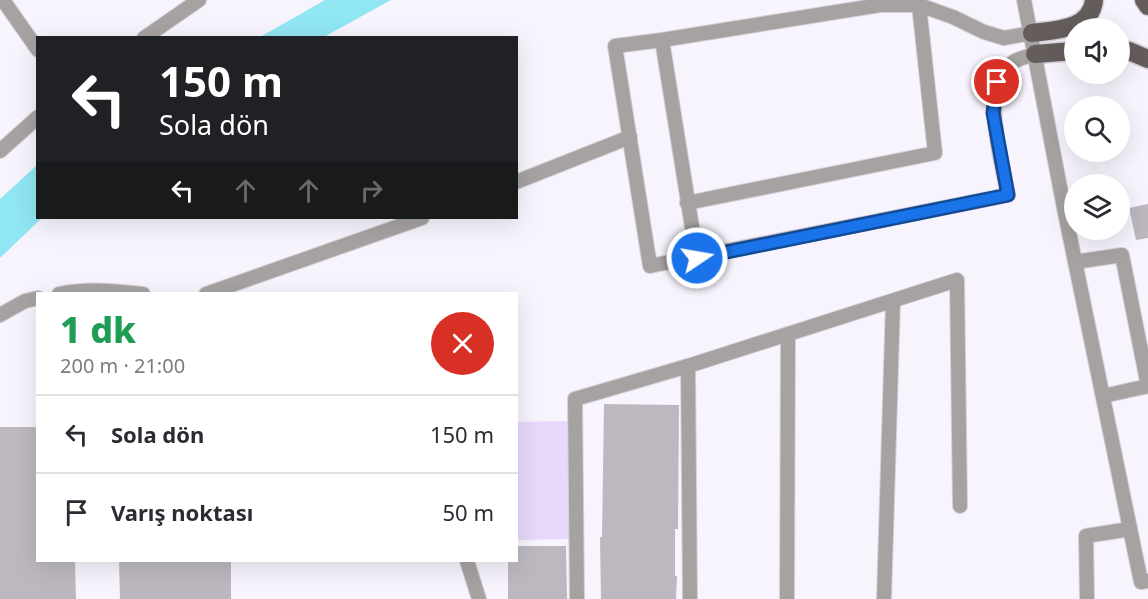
<!DOCTYPE html>
<html lang="tr">
<head>
<meta charset="utf-8">
<style>
  :root { --surface:#fff; --page:#f2f2f3; --text:#2b2b33; --muted:#7c7c81; --line:#e1e1e2 }
  body { margin:0; font-family:"Noto Sans",sans-serif; background:var(--page); color:var(--text); height:100vh; display:flex; flex-direction:column; font-size:22px; white-space:nowrap }
  * { box-sizing:border-box; margin:0 }
  p { font-size:20px; color:var(--muted) }
  .icon { flex:none; width:33px; height:33px; fill:none; stroke:currentColor; stroke-width:2; stroke-linecap:round; stroke-linejoin:round }
  .map { position:relative; flex:1; overflow:hidden }
  .sheet { position:absolute; left:36px; top:292px; width:482px; height:270px; display:flex; flex-direction:column; background:var(--surface); border-radius:0px; box-shadow:0 6px 24px #0002 }
  .sheet>* { flex:none }
  .banner { position:absolute; left:36px; top:36px; width:482px; height:183px; border-radius:0px; box-shadow:0 6px 24px #0002; background:#202124; color:#fff; overflow:hidden }
  .buttons { position:absolute; left:1064px; top:18px; display:grid; gap:12px }
  .buttons a { display:grid; place-items:center; width:66px; height:66px; border-radius:50%; background:var(--surface); box-shadow:0 6px 24px #0002; font-size:30px }
  .pin { position:absolute; display:grid; place-items:center; width:51px; height:51px; color:#fff; margin:-26px; border:3px solid #fff; border-radius:50%; box-shadow:0 2px 6px #0007 }
  .me { position:absolute; width:66px; margin:-33px; rotate:78deg; stroke-linejoin:round; filter:drop-shadow(0 0 4px #0008) }
  .turn { display:flex; align-items:center; gap:21px; height:126px; padding:0 24px; font-size:27px }
  .turn .icon { width:78px; height:78px; stroke-width:2.5 }
  .turn b { display:block; font-size:42px; line-height:51px }
  .lanes { display:flex; align-items:center; height:57px; padding:0 24px; background:#0003; justify-content:center; gap:30px; direction:ltr }
  .lanes .off { opacity:.35 }
  .round { display:grid; place-items:center; flex:none; width:63px; height:63px; border-radius:32px; background:var(--page) }
  .overview { display:flex; align-items:center; justify-content:space-between; height:102px; padding:0 24px }
  h1 { font-size:36px; font-weight:800; line-height:45px; color:#1e9e55 }
  ul { padding:0; list-style:none }
  li { display:flex; align-items:center; gap:18px; height:78px; padding:0 24px; border-top:2px solid var(--line) }
  li div { flex:1 }
  li b { display:block; font-size:22px }
  li em { font-style:normal }
  .map>svg:first-child { display:block }
  .green { fill:#e8d8fb }
  .water { fill:#91e6f3 }
  .building { fill:#bdb8c0 }
  .lines { fill:none; stroke-linecap:round; stroke-linejoin:round }
  .minor-casing { stroke:#d2cfd7; stroke-width:16 }
  .primary-casing { stroke:#d2cfd7; stroke-width:21 }
  .minor { stroke:#a6a2a1; stroke-width:14 }
  .primary { stroke:#655d5c; stroke-width:18 }
  .route-casing { stroke:#114b97; stroke-width:15 }
  .route { stroke:#1a73e8; stroke-width:10 }
</style>
</head>
<body>
<div class="map">
<svg width="1148" height="599" viewBox="0 0 1148 599">
  <rect width="100%" height="100%" fill="#f8f4fd"/>
  <!-- green -->
  <path class="green" d="M569,421L571,539L516,540V422Z"/>
  <!-- water -->
  <g class="water">
    <path d="M325,0H391L324,37H260Z"/>
    <path d="M37,165L38,218H42L0,258V199Z"/>
  </g>
  <!-- building -->
  <g class="building">
    <path d="M1148,204V238L1136,240L1129,208Z"/>
    <path d="M604,404L679,405L678,529H675V576H677L676,599H601L600,537H602Z"/>
    <path d="M0,427H38V561H75L76,599H0Z"/>
    <path d="M516,546H566L567,599H508V561H516Z"/>
    <path d="M119,561H231V599H120Z"/>
  </g>
  <g class="lines">
    <defs>
      <g id="minor">
        <path d="M3,0L38,50"/>
        <path d="M1024,0L1065,213L1141,582L1148,581"/>
        <path d="M144,38L199,0"/>
        <path d="M662,40L615,46L650,266L1008,195C1002,162 978,83 1013,62C1020,58 1029,56 1035,54"/>
        <path d="M0,151L38,117"/>
        <path d="M516,182L630,137"/>
        <path d="M687,203L935,153L919,5"/>
        <path d="M697,258L662,40L880,5H919L953,17L984,32L1004,38L1032,33"/>
        <path d="M1075,262L1122,255L1148,386"/>
        <path d="M59,294C87,288 115,291 143,294"/>
        <path d="M206,294L422,218"/>
        <path d="M0,315L25,301L38,298"/>
        <path d="M688,366L690,599"/>
        <path d="M1103,396L1148,386"/>
        <path d="M467,561L479,599"/>
        <path d="M577,599L575,399L688,366L957,280L960,506"/>
        <path d="M787,599L788,334"/>
        <path d="M884,599L893,301"/>
        <path d="M1087,599L1086,536L1130,529"/>
      </g>
      <g id="primary">
        <path d="M1144,0L1148,6"/>
        <path d="M1032,33C1055,30 1091,30 1094,0"/>
        <path d="M1119,51H1129L1148,59"/>
        <path d="M1035,54L1074,51"/>
      </g>
    </defs>
    <!-- minor casing -->
    <use href="#minor" class="minor-casing"/>
    <!-- primary casing -->
    <use href="#primary" class="primary-casing"/>
    <!-- minor -->
    <use href="#minor" class="minor"/>
    <!-- primary -->
    <use href="#primary" class="primary"/>
  </g>
  <g class="lines">
    <defs>
      <path id="route" d="M697,258L1008,195L993,113L997,82"/>
    </defs>
    <!-- route casing -->
    <use href="#route" class="route-casing"/>
    <!-- route -->
    <use href="#route" class="route"/>
  </g>
</svg>
<div class="buttons">
<a><svg class="icon" aria-label="sound" viewBox="0 0 24 24"><path d="M4 9h4l5-4v14l-5-4H4zM17 9q2 3 0 6"/></svg></a>
<a><svg class="icon" aria-label="search" viewBox="0 0 24 24"><circle cx="10" cy="10" r="6"/><path d="M15 15l6 6"/></svg></a>
<a><svg class="icon" aria-label="layers" viewBox="0 0 24 24"><path d="M12 4l9 5-9 5-9-5zM3 14l9 5 9-5"/></svg></a>
</div>
<div class="pin" style="left:997px;top:82px;background:#d93025"><svg class="icon" aria-label="arrive" viewBox="0 0 24 24"><path d="M6 21V4h12l-3 4 3 4H6"/></svg></div>
<svg class="me" style="left:697px;top:258px" viewBox="-20 -20 40 40"><circle r="17" fill="#1a73e8" stroke="#fff" stroke-width="3"/><path d="M0-11L8 9 0 5-8 9z" fill="#fff"/></svg>
<div class="banner">
<div class="turn"><svg class="icon" aria-label="left" viewBox="0 0 24 24"><path d="M17 20v-9H6M10 6l-5 5 5 5"/></svg><div><b>150 m</b>Sola dön</div></div>
<div class="lanes"><svg class="icon" aria-label="left" viewBox="0 0 24 24"><path d="M17 20v-9H6M10 6l-5 5 5 5"/></svg><svg class="icon off" aria-label="ahead" viewBox="0 0 24 24"><path d="M12 20V5M6 11l6-6 6 6"/></svg><svg class="icon off" aria-label="ahead" viewBox="0 0 24 24"><path d="M12 20V5M6 11l6-6 6 6"/></svg><svg class="icon off" aria-label="right" viewBox="0 0 24 24"><path d="M7 20v-9h11M14 6l5 5-5 5"/></svg></div>
</div>
<section class="sheet">
<div class="overview"><div><h1>1 dk</h1><p>200 m · 21:00</p></div><a class="round" style="background:#d93025;color:#fff"><svg class="icon" aria-label="close" viewBox="0 0 24 24"><path d="M6 6l12 12M18 6L6 18"/></svg></a></div>
<ul>
<li><svg class="icon" aria-label="left" viewBox="0 0 24 24"><path d="M17 20v-9H6M10 6l-5 5 5 5"/></svg><div><b>Sola dön</b></div><em>150 m</em></li>
<li><svg class="icon" aria-label="arrive" viewBox="0 0 24 24"><path d="M6 21V4h12l-3 4 3 4H6"/></svg><div><b>Varış noktası</b></div><em>50 m</em></li>
</ul>
</section>
</div>
</body>
</html>
